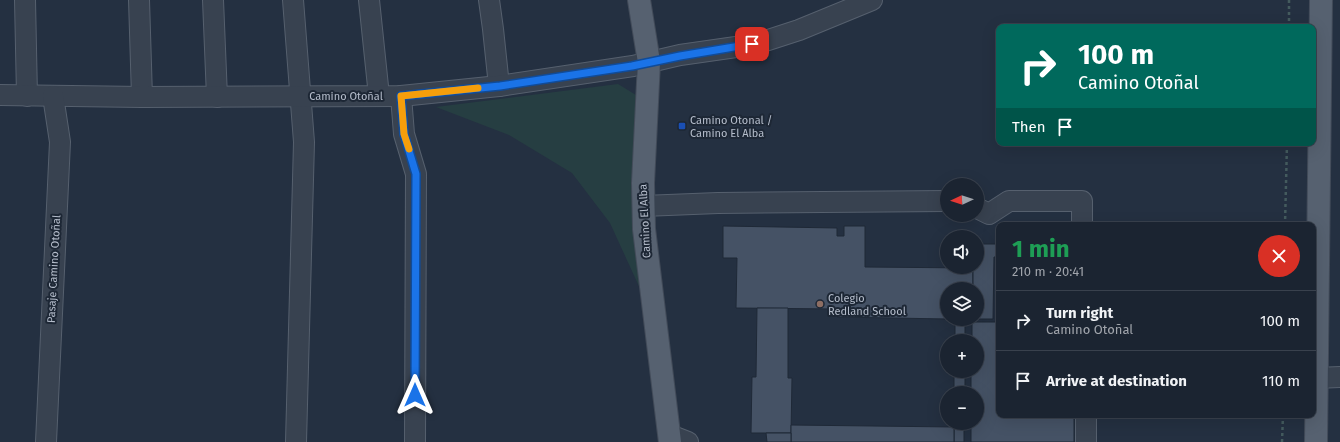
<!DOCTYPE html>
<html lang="en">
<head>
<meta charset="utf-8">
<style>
  :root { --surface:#1b2431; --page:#28303d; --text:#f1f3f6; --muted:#a0a4ab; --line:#39414d }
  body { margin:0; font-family:"Fira Sans",sans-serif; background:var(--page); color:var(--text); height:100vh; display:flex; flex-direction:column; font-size:15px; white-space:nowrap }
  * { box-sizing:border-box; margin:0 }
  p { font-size:13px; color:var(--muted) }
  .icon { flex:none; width:22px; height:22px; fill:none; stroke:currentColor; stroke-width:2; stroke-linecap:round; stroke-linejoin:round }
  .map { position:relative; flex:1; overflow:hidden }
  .side { position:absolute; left:996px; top:222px; width:320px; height:196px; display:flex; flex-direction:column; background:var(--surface); border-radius:8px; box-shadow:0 4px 16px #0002,0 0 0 1px var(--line) }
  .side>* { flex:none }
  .guide { position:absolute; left:996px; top:24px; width:320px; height:122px; border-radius:8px; box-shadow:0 4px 16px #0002,0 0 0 1px var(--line); background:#00695c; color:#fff; overflow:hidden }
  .needle { width:26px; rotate:266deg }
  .tools { position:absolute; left:940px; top:178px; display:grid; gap:8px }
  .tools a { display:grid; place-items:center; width:44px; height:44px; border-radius:50%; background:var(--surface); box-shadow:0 4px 16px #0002,0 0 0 1px var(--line); font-size:20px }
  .pin { position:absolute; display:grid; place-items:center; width:34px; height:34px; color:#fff; margin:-17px; border-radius:8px; box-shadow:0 2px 6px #0006 }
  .me { position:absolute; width:44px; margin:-22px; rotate:0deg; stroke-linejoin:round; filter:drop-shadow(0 0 3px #0008) }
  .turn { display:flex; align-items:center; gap:14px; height:84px; padding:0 16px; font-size:18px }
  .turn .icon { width:52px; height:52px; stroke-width:2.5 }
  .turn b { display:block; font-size:28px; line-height:34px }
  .then { display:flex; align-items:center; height:38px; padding:0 16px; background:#0003; gap:8px; font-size:15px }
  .round { display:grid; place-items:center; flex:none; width:42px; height:42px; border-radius:21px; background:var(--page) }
  .overview { display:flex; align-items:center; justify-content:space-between; height:68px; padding:0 16px }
  h1 { font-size:24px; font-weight:700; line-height:30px; color:#1e9e55 }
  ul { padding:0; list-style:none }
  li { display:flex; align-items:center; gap:12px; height:60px; padding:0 16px; border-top:1px solid var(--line) }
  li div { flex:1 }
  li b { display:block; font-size:15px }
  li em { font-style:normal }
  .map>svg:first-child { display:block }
  .green { fill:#263e42 }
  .building { fill:#455265; stroke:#1f2937 }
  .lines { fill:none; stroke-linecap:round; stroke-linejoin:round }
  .minor-casing { stroke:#56606e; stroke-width:22 }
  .major-casing { stroke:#424b59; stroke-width:24 }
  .path { stroke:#445b5e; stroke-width:2.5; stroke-dasharray:3 3; stroke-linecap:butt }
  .minor { stroke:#384250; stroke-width:20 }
  .major { stroke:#566170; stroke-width:22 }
  .route-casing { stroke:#114b97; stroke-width:10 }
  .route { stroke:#1a73e8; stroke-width:7 }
  .slow { stroke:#f59e0b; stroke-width:7 }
  .transit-dot { fill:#1a4fb4; stroke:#1d2735; stroke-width:1.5 }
  .education-dot { fill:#8d6e63; stroke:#1d2735; stroke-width:1.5 }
  .labels { text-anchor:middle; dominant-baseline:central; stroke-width:4; stroke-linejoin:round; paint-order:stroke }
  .street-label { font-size:11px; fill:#b5bdcb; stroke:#1d2735 }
  .poi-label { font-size:11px; fill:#b5bdcb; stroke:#1d2735; text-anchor:start }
</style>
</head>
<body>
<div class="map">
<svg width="1340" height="442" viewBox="0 0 1340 442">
  <rect width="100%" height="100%" fill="#243041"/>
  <!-- green -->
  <path class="green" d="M618,84L636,95L632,212L648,306L610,223L572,173L509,135L436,107Z"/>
  <!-- building -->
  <g class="building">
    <path d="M723,226L837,228V236H844V226H865V267L973,268V289H947V319L837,317V309L736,308L737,258H723Z"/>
    <path d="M977,244H999V257H994L993,319H977V289H973V268H960V267H977Z"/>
    <path d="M757,308H788V378H792L791,433H751L752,377H756Z"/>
    <rect x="955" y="319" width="10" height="22"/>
    <path d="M972,322H999V415H1074V442H971V423H977V393H971V371H977V341H972Z"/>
    <rect x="954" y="371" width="11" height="22"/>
    <rect x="954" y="423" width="10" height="19"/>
    <path d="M791,425L954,427V442H791Z"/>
    <path d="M766,433H791V442H767Z"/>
  </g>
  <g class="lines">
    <defs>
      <g id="minor">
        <path d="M25,0L27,96"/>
        <path d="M139,0L142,97"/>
        <path d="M213,0L217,97"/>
        <path d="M293,0L304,142L296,442"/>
        <path d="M369,0L379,96"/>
        <path d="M489,0L493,29L499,86"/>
        <path d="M0,95L142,97L401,96L499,86L633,66L680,55L743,46L762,42L799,30L872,0"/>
        <path d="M401,96L404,134L416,174L415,442"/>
        <path d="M643,206L718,203L947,201"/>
        <path d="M977,208L989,214L1009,201H1082V225"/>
        <path d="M1316,378L1340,377"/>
        <path d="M1086,415V442"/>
        <path d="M670,435L688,442"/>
        <path d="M46,442L60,142L53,96"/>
      </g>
      <g id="major">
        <path d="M639,0L649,62L643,183L644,229L670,442"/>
        <path d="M1316,442L1321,0"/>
      </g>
    </defs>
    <!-- minor casing -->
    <use href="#minor" class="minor-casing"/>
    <!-- major casing -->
    <use href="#major" class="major-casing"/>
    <!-- path -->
    <g class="path">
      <path d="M1289,27V0"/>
      <path d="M1285,225L1287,143"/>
      <path d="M1282,442L1283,415"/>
    </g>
    <!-- minor -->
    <use href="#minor" class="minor"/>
    <!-- major -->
    <use href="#major" class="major"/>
  </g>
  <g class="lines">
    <defs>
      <path id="route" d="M415,395L416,174L404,134L401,96L500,86L632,66L680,56L752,44"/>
    </defs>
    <!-- route casing -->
    <use href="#route" class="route-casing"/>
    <!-- route -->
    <use href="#route" class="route"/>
    <!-- slow -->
    <path class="slow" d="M409,149L404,134L401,96L478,88"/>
  </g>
  <!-- markers -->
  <rect class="transit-dot" x="678" y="122" width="8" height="8" rx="2"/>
  <circle class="education-dot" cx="820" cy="304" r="4"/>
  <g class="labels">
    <!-- street labels -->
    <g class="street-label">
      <text x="346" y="96">Camino Otoñal</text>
      <text transform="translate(645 221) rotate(-93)">Camino El Alba</text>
      <text transform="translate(54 269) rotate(-87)">Pasaje Camino Otoñal</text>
    </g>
    <!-- poi labels -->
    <g class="poi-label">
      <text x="690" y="120">Camino Otonal /<tspan x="690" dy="13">Camino El Alba</tspan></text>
      <text x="828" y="298">Colegio<tspan x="828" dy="13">Redland School</tspan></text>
    </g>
  </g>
</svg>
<div class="tools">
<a><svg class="needle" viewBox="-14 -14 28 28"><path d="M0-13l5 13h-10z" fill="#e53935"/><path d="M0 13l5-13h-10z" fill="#a0a4ab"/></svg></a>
<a><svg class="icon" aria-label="sound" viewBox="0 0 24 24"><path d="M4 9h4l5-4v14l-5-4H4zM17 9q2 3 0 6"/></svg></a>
<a><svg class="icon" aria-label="layers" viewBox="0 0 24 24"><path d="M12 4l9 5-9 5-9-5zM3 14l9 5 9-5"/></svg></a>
<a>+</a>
<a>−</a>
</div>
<div class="pin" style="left:752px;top:44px;background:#d93025"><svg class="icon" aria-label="arrive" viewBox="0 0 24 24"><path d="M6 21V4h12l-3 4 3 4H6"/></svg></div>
<svg class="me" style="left:415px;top:395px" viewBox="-20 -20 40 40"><path d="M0-17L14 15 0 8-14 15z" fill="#1a73e8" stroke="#fff" stroke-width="4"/></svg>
<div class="guide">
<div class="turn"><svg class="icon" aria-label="right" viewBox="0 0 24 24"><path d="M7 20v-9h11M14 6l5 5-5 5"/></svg><div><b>100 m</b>Camino Otoñal</div></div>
<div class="then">Then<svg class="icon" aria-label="arrive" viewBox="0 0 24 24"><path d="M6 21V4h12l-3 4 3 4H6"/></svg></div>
</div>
<section class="side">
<div class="overview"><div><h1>1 min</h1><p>210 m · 20:41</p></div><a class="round" style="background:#d93025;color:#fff"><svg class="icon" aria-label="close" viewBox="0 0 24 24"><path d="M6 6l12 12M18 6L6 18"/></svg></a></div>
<ul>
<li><svg class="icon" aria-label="right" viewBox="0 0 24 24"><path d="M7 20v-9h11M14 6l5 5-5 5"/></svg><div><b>Turn right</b><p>Camino Otoñal</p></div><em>100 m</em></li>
<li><svg class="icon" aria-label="arrive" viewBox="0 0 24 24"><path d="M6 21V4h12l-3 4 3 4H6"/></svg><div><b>Arrive at destination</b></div><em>110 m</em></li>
</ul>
</section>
</div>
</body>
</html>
